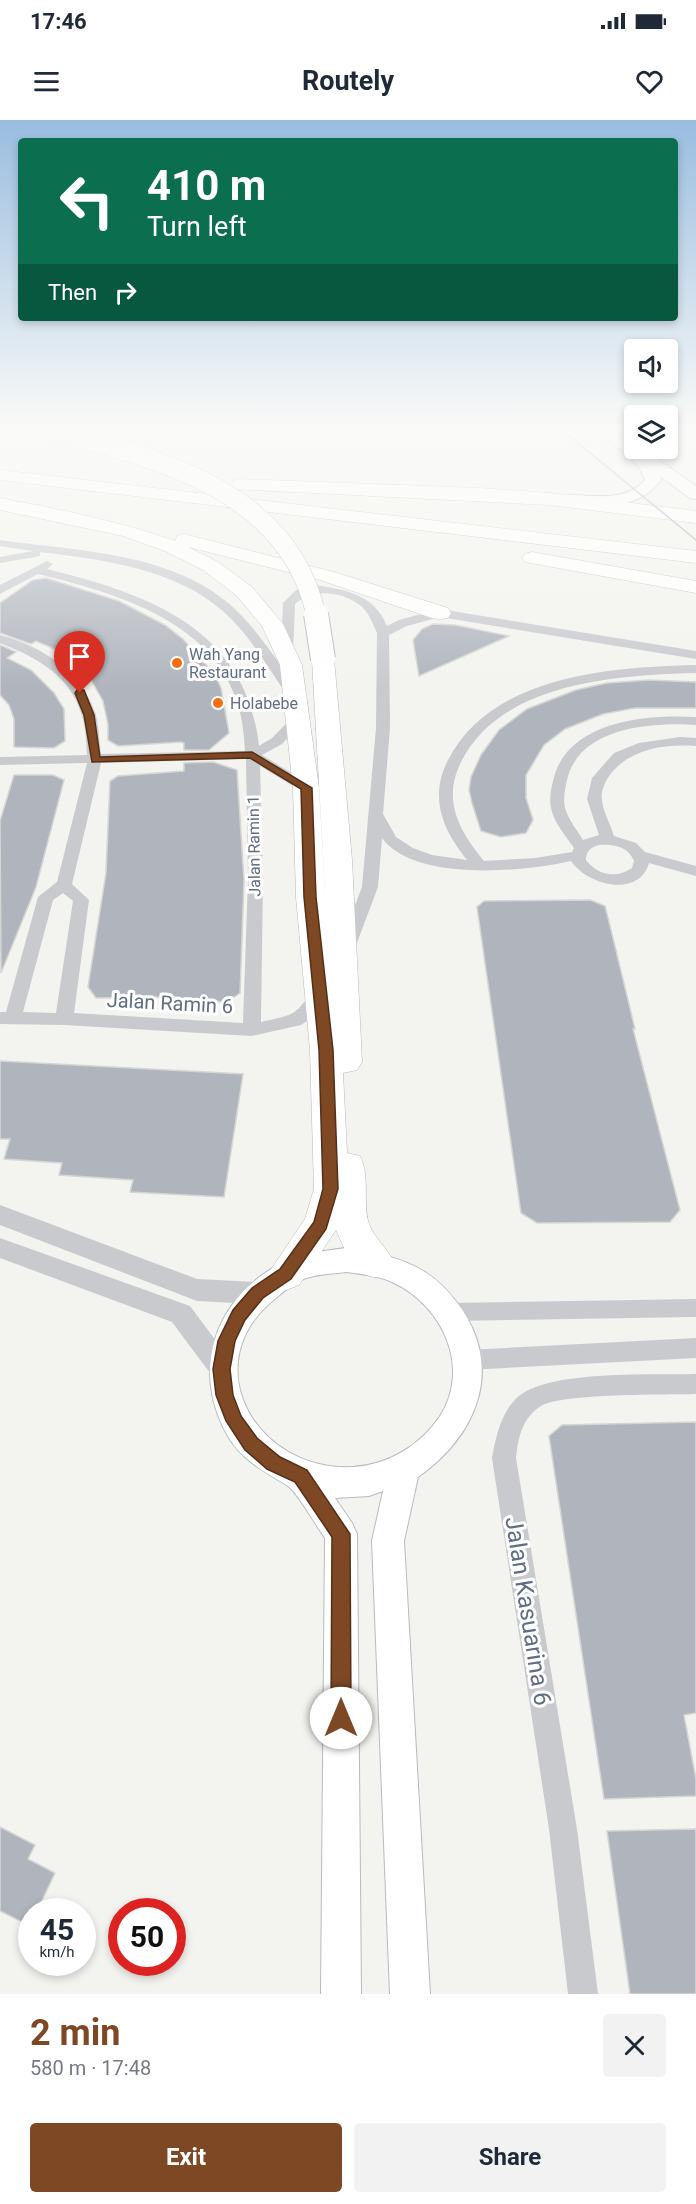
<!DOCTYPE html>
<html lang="en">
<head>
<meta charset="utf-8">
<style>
  :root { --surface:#fff; --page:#f2f2f3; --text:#1f2937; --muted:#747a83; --accent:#7f4825 }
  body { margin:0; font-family:Roboto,sans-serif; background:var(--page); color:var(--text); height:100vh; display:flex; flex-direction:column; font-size:22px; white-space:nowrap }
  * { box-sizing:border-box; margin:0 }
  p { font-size:20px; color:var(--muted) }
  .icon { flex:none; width:33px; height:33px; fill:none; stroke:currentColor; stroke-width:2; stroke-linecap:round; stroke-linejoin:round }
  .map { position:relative; height:1874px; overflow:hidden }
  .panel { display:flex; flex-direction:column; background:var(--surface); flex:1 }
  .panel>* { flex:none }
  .banner { position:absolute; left:18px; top:18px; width:660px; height:183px; border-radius:6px; box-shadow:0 3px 9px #0003; background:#0b6e4f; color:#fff; overflow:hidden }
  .buttons { position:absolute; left:624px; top:219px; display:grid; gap:12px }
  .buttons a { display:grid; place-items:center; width:54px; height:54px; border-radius:6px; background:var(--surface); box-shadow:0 3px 9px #0003; font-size:30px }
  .speed { position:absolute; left:18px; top:1778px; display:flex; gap:12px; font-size:30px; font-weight:700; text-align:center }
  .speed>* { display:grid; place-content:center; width:78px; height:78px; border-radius:50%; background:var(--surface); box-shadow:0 3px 9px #0003; line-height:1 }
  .speed small { font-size:15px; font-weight:400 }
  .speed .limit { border:9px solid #d22; background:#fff; color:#111 }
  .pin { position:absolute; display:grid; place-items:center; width:51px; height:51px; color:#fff; margin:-62px -26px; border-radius:50% 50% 50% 0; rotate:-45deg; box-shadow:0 0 6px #0007 }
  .pin .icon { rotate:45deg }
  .me { position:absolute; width:66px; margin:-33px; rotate:0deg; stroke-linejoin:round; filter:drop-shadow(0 0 4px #0008) }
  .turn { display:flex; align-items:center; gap:21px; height:126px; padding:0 30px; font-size:27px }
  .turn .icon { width:78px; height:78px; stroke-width:2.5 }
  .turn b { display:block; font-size:42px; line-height:51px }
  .then { display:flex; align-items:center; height:57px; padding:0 30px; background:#0003; gap:12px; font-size:22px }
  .round { display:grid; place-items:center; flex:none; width:63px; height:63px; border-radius:6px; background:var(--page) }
  .overview { display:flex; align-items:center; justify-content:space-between; height:102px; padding:0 30px }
  h1 { font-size:36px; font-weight:700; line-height:45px; color:var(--accent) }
  .button { display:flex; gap:12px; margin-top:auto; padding:12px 30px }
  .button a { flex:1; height:69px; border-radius:6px; background:var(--accent); color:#fff; font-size:24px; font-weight:700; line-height:69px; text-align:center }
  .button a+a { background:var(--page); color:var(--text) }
  .status { display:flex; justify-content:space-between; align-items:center; height:42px; padding:0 30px; background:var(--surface); direction:ltr }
  .status svg { height:16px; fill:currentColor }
  header { display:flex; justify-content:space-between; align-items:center; height:78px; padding:0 30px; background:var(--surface); font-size:27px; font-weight:700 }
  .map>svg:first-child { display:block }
  .building { fill:#b0b5bd; stroke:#d5d5d2; stroke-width:1.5 }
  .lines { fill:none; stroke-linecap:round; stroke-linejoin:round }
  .secondary-casing { stroke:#b7bbc1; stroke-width:2 }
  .trunk-casing { stroke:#b7b9bd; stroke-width:2 }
  .motorway-casing { stroke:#b7b9bd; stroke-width:1 }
  .minor { fill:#c8cace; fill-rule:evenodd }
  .tertiary { fill:#c8cace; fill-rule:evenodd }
  .secondary { fill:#fff; fill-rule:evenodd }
  .trunk { fill:#fff; fill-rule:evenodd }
  .motorway { fill:#fff; fill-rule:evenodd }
  .tram { stroke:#a5a9b0; stroke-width:1.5 }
  .motorway-bridge-far1-casing { stroke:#b7b9bd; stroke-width:20; stroke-linecap:butt }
  .motorway-bridge-casing { stroke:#b7b9bd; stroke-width:26; stroke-linecap:butt }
  .motorway-bridge-far1 { stroke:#fff; stroke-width:19 }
  .motorway-bridge { stroke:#fff; stroke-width:24 }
  .route { fill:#7f4825; stroke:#532f18; stroke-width:1.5 }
  .poi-dot { fill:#f56d0e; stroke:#fff; stroke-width:2 }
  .labels { text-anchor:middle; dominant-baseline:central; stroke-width:6; stroke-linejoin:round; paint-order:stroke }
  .far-poi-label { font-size:16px; fill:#606d84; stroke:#fff; text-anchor:start }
  .far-street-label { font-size:16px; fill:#606d84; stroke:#fff }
  .street-label { font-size:20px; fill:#606d84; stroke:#fff }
  .near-street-label { font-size:24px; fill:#606d84; stroke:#fff }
</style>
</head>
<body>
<div class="status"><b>17:46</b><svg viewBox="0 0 49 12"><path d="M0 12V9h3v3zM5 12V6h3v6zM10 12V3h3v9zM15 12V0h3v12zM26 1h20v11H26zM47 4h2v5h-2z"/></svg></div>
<header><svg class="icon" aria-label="menu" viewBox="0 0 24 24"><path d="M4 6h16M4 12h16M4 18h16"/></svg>Routely<svg class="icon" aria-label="heart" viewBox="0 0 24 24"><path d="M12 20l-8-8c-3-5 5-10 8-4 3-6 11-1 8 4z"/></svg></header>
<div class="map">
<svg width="696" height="1874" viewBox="0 0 696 1874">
  <rect width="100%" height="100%" fill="#f3f4ef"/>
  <!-- building -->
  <g class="building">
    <path d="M46,458L119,481L165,505L183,519L215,555L221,568L229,613L209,630H184V623L181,622L118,626L108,620V604L103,581L90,558L66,537L50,527L36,521L31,524L0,513V483L33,460Z"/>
    <path d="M433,504L455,505L509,516L419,556L413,520L422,509Z"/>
    <path d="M0,525L16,532L7,538L31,550L54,573L64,589L65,621L54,628L14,627V599L9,585L0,575Z"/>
    <path d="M649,560L696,562V588H635L603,594L565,609L544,625L526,655V678L533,700L526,713L501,717L481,711L472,683L469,670L471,657L481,635L499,610L527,589L576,570L607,563Z"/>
    <path d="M213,642L237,650L244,761L240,873L227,882L175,881L176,877L96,878L88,867L106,753L110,661L118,656L184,651V643Z"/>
    <path d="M14,655H53L64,660L36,767L1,853L0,701Z"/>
    <path d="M590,780L605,786L612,814L635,909H633L680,1090L670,1102L537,1103L521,1093L477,787L484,781Z"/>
    <path d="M0,941L243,954L224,1077L130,1072L133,1060L59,1055L62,1043L4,1039L10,1019H0Z"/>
    <path d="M696,1302V1593L684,1595L696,1659V1676L604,1679L549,1316L562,1305Z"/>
    <path d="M0,1707L35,1725L28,1739L55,1753L37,1791H32V1807L0,1791Z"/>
    <path d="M696,1709V1874H630L607,1711Z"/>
  </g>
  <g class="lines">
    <defs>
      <path id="secondary" d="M346,1128C373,1132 401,1137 425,1152C441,1162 452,1175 463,1191C503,1253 475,1317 418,1357L404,1421L430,1874H390L372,1421L383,1371L369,1376L335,1378L352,1403L357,1414L361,1874H321L325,1418C317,1407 297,1372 288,1366C266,1352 244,1342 229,1318C191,1254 212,1183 276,1146C297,1134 322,1131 346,1128ZM346,1152C362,1154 380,1156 394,1163C443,1186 471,1248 440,1296C421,1325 388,1345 353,1347C256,1352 193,1243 276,1178C284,1171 292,1164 301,1160C315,1154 332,1154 346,1152Z"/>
      <path id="trunk" d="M592,305H609L634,326V328L647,332L696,366V379L690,378L660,356L661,360C641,388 599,391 567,384L565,380L567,376L573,375C597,376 627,381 645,360C638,335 607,324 592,305Z"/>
      <g id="motorway">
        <path d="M0,305H24L88,315L94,316L97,320L94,324L88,325L0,312Z"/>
        <path d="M0,350L696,431V443L0,360Z"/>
        <path d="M238,359L479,368L550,373L696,391V403L550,385L232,369L229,365L232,361Z"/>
        <path d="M0,378C59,389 118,401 175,421L177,416L184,414L334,452L448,488L451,493L448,498L440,499L432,498L320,460L188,427L218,442L252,467L283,504L302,545L319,668L327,806L312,539L315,534L323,532L331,534L334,539L352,740L362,942L357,950L343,953L347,1033L360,1036C370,1056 363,1080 368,1101C373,1118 388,1128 395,1144L390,1155C358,1166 347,1134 336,1110L299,1165L286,1170L273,1165L268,1154L305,1099L314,1069L310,930L296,777L293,668L280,545L262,506L237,476L203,450L165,431L123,416L0,390Z"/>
        <path d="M532,432L696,461V473L525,442L522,438L525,434Z"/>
      </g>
    </defs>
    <!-- secondary casing -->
    <use href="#secondary" class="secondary-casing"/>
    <!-- trunk casing -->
    <use href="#trunk" class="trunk-casing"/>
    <!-- motorway casing -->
    <use href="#motorway" class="motorway-casing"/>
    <!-- minor -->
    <g class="minor">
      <path d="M0,420C77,431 175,432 235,489C260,513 280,545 300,573L298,576H288C268,548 250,515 224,492C174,448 104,440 40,432V436L0,443V437L33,431L0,426Z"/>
      <path d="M47,441L53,444L47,449C148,474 246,508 259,626L272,618L292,598L297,597L304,601L282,624L262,635L311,665L313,668L311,671H301L260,646L263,759L261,902C291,895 296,897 312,870H324L327,874L314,896L301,905L252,916L64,905L0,904V892H6L38,777L57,762L87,643L0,645V637L87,635C86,621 86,606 81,593C69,554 35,537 0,523V515C42,526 80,551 95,592C99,605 99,621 101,634L245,631C244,613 242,594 235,576C206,498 111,472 38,454L0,474V465ZM246,639L248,759L243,903L74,893L89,780L72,764L101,643ZM63,773L73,781L56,893L23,892L53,780Z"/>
      <path d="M316,465C346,470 374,474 387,506L399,500L440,489L696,531V539L440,497L407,506L389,515L390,608L383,694L396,717L413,728L432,735L467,740C442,709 429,677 448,640C491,555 612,547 696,545V553C617,555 501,562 461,642C442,680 459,711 484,741L535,738L572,732L574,728C566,716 554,703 551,688C549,680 551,669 553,661C566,601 645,594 696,597V605C652,602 579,607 567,660C565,669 563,679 565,688C568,699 577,710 583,720L599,715L587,679L592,658L614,633L639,623L680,617L696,618V626C666,624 634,628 613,651C607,658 600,670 602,680C603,692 611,705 614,716L636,723L645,732L696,746V756L649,743C639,778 588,766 571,741C524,752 414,762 382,718L378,767L355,828L353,832H341L339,828L362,767L376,608L377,513C373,504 368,491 360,485C341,471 312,468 295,484L293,533L291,536H283L281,533L283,483L296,470ZM599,725C613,724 628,726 634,741L632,748C616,759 597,755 586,740C586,731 591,727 599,725Z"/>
      <path d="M696,1179V1197H694L449,1201L441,1199L438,1192L441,1185L449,1183Z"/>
      <path d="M696,1218V1238L467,1250L459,1247L456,1240L459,1233L467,1230Z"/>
      <path d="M696,1254V1274C666,1275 562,1273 541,1286C522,1298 518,1318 516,1338L577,1709L598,1874H568L549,1709L492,1338C496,1316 501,1291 519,1276C550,1250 655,1255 696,1254Z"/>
    </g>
    <!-- tertiary -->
    <g class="tertiary">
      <path d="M0,1085L197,1159L258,1162L267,1165L270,1173L267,1181L258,1184L197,1181L0,1105Z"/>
      <path d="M0,1118L190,1186L231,1241L235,1249L231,1257L222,1261L213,1257L172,1202L0,1138Z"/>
    </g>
    <!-- secondary -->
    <use href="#secondary" class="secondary"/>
    <!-- trunk -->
    <use href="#trunk" class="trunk"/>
    <!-- motorway -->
    <use href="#motorway" class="motorway"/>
    <!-- tram -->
    <path class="tram" d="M556,305L696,420"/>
    <defs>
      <path id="motorway-bridge-far1" d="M88,320C186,347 292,384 316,495"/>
      <path id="motorway-bridge" d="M316,494L323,539"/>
    </defs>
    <!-- motorway-bridge-far1 casing -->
    <use href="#motorway-bridge-far1" class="motorway-bridge-far1-casing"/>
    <!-- motorway-bridge casing -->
    <use href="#motorway-bridge" class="motorway-bridge-casing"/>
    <!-- motorway-bridge-far1 -->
    <use href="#motorway-bridge-far1" class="motorway-bridge-far1"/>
    <!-- motorway-bridge -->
    <use href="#motorway-bridge" class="motorway-bridge"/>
  </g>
  <!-- sky -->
  <linearGradient id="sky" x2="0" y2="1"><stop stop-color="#99bddf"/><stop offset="0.54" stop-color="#fafaf8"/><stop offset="1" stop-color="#fafaf8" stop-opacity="0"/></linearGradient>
  <rect width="696" height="568" fill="url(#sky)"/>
  <!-- route -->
  <path class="route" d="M77,570H84L94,595L100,637L252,632L312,668L316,777L333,930L338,1069L326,1109L291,1159L263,1178L245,1200L235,1221L230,1249L233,1275L241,1296L257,1318L280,1337L307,1350L350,1414L351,1598L348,1605L341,1608L334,1605L331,1598L332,1417L295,1362L267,1349L245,1330L226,1301L216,1275L213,1249L218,1221L233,1190L252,1168L280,1149L314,1102L323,1069L319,930L304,777L301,669L250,638L92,642L84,595L75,573Z"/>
  <!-- markers -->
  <g class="poi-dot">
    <circle cx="177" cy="543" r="6"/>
    <circle cx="218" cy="583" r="6"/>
  </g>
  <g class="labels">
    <!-- far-poi labels -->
    <g class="far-poi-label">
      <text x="189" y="534">Wah Yang<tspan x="189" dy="18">Restaurant</tspan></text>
      <text x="230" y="583">Holabebe</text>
    </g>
    <!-- far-street labels -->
    <g class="far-street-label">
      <text transform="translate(254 726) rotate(-91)">Jalan Ramin 1</text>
    </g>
    <!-- street labels -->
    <g class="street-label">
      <text transform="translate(170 883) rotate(3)">Jalan Ramin 6</text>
    </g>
    <!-- near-street labels -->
    <g class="near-street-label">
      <text transform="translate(528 1491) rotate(81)">Jalan Kasuarina 6</text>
    </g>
  </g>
</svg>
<div class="buttons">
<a><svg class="icon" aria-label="sound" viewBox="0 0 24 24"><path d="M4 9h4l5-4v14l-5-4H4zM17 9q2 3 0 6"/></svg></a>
<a><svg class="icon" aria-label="layers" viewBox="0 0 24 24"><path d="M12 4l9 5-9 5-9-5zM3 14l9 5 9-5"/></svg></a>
</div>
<div class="speed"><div>45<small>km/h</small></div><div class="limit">50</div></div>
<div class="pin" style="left:80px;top:573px;background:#d93025"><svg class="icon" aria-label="arrive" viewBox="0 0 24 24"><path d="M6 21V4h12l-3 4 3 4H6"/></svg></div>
<svg class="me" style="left:341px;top:1598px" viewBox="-20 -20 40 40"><circle r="19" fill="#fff"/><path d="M0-13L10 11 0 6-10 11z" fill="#7f4825"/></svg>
<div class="banner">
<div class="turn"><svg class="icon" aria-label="left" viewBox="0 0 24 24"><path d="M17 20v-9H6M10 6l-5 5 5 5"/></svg><div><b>410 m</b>Turn left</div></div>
<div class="then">Then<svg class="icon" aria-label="right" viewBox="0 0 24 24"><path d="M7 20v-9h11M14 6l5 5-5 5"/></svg></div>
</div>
</div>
<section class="panel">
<div class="overview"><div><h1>2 min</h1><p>580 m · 17:48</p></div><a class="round"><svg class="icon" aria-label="close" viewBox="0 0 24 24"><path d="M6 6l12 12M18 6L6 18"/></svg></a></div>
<div class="button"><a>Exit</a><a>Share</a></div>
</section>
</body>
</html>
